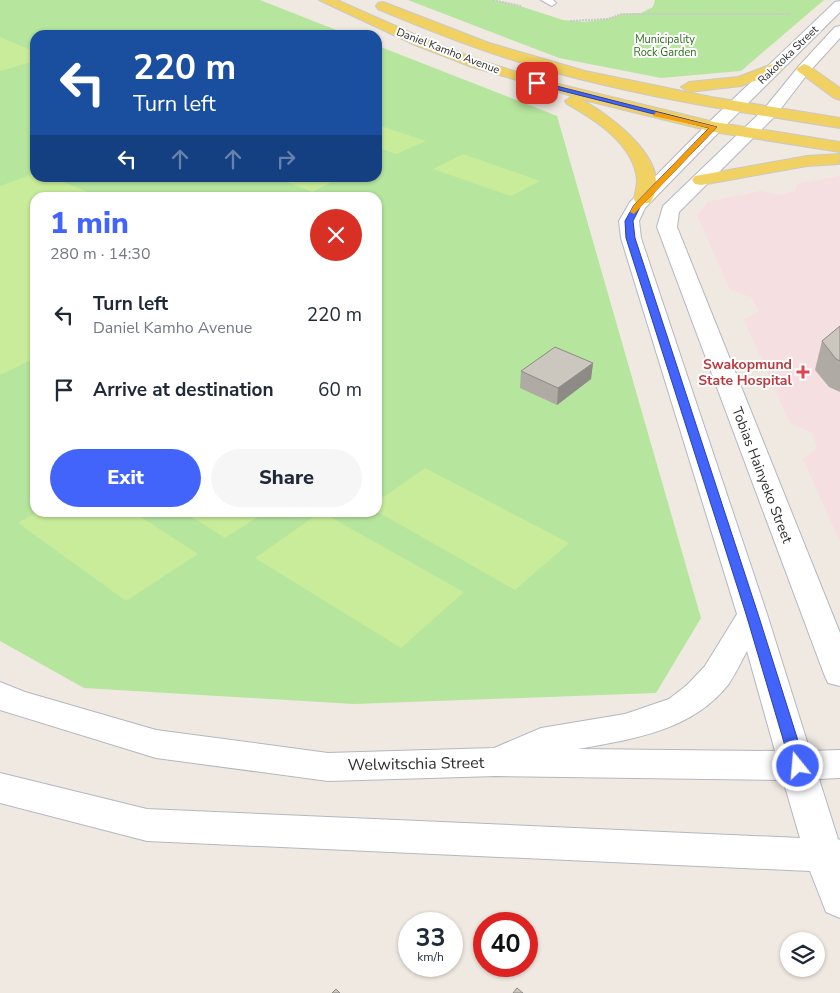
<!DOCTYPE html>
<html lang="en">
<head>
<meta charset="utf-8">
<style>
  :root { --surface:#fff; --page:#f6f6f7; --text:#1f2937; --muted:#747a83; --accent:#4264fb }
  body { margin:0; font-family:"Nunito Sans",sans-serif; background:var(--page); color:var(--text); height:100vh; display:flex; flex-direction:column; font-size:19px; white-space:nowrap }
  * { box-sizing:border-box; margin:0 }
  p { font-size:16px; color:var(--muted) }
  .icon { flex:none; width:28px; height:28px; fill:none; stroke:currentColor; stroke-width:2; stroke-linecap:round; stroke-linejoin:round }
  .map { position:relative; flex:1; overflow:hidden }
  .details { position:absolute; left:30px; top:192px; width:352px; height:325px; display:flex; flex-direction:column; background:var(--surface); border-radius:15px; box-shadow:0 1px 4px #0004 }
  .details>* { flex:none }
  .top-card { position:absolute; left:30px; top:30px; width:352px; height:152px; border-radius:15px; box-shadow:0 1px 4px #0004; background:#1a4fa0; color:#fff; overflow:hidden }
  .buttons { position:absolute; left:780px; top:932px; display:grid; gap:10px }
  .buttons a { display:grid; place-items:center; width:45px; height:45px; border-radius:50%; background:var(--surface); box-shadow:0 1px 4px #0004; font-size:25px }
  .speed { position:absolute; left:398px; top:912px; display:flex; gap:10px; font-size:25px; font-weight:700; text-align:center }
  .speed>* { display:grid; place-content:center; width:65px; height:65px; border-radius:50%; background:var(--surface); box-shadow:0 1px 4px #0004; line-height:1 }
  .speed small { font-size:12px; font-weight:400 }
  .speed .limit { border:8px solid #d22; background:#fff; color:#111 }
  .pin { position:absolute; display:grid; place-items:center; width:42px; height:42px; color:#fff; margin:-21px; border-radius:10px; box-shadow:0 2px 8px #0006 }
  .me { position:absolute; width:55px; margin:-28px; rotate:343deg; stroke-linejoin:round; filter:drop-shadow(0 0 4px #0008) }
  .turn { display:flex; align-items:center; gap:18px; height:105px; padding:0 20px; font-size:22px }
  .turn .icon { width:65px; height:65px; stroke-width:2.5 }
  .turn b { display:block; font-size:35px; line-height:42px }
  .lanes { display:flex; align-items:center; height:48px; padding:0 20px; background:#0003; justify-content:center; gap:25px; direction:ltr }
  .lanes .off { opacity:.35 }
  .round { display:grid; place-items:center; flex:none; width:52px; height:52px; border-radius:26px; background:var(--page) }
  .headline { display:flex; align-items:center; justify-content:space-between; height:85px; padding:0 20px }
  h1 { font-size:30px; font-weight:800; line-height:38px; color:var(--accent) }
  .button { display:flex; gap:10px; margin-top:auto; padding:10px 20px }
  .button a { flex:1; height:58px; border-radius:30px; background:var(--accent); color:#fff; font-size:20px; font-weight:800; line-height:58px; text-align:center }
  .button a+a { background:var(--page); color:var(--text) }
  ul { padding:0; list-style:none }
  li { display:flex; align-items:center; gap:15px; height:75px; padding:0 20px }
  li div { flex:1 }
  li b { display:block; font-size:19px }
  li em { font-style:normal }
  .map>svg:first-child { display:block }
  .medical { fill:#f5dfe0 }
  .green { fill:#b6e59e; fill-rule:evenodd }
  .pitch { fill:#c9ec9a }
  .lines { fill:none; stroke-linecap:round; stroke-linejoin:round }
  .lane-casing { stroke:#b4b7c1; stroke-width:2 }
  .secondary-casing { stroke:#b4b7c1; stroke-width:2 }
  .primary-casing { stroke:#c9c9c9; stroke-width:2 }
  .path { stroke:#c9c9c9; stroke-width:2; stroke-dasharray:2 1; stroke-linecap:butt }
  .lane { fill:#fff; fill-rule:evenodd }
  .secondary { fill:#fff; fill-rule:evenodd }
  .primary { fill:#f2d163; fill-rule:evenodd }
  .wall { fill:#afaba4 }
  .shaded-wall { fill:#8e8b86 }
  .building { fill:#cbc7bf; stroke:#8e8b86 }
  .route { fill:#4264fb; stroke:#2b41a3 }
  .slow { fill:#f59e0b }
  .health-dot { fill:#e0444e; stroke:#fff; stroke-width:2 }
  .labels { text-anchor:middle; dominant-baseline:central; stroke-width:4; stroke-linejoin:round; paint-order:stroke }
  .far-park-label { font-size:11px; fill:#2c6e1b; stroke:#fff }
  .far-street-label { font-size:11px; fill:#2e2e2e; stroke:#fff }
  .health-label { font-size:14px; font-weight:bold; fill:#be3a42; stroke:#fff; text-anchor:end }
  .street-label { font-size:14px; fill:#2e2e2e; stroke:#fff }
  .near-street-label { font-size:16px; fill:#2e2e2e; stroke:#fff }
</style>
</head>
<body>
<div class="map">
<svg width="840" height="993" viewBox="0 0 840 993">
  <rect width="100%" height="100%" fill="#efe9e1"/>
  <!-- medical -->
  <path class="medical" d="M840,176V542L803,459L817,449L813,433L790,423L744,320L759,311L751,297L730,290L697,215L708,202L760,191L781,195L795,191L797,184Z"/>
  <!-- green -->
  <g class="green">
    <path d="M0,0H260L349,35H35V178H378V46L557,116L701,618L656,693L354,704L84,688L0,641ZM35,198H378V512H35Z"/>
    <path d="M408,0H493L523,7L563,20L584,22L608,19L622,14L641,13L653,7L655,0H824L741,71L661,78L559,58Z"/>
  </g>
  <!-- pitch -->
  <g class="pitch">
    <path d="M0,37L35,52V61L0,71Z"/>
    <path d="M378,125L426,141L396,154L378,148Z"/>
    <path d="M463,154L540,181L511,196L433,169Z"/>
    <path d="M35,173V178H55L99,197L35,198V358L0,375V186Z"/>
    <path d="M277,178H324L334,181L312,192Z"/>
    <path d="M425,468L569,543L515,590L378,512V501Z"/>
    <path d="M37,512L135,513L198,554L126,601L18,523Z"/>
    <path d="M186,513H264L225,538Z"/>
    <path d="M319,513H323L464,592L401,648L255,558Z"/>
  </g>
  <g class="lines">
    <defs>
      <path id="lane" d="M541,0H553L556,3L552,6Z"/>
      <g id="secondary">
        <path d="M840,1V12L720,131L645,208L639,221L641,238L767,614L810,751L840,750V778L819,779L838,839L840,840V918L826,912L810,871L147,841L0,803V773L147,809L800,838L783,780L496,776L328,781L156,758L0,710V682L25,692L156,730L328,753L494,748L541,728L625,714L669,699L687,685L705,666L737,614L621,238L619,221L630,202L708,123L835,2ZM747,651L775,751L578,749C633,739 691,731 728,685C735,675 741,662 747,651Z"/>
        <path d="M840,26V38L809,72L776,115L679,212L677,227L840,633V686L828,683L824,674L657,227L663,206L764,109L799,66L835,27Z"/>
      </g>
      <g id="primary">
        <path d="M319,0H337L425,39L482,61L542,80L714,122L840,142V152L714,132L580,99C609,114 677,163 650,203H636L634,199C635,193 637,186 637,180C634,144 595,120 567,104L565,101L572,96L472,67L415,45Z"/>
        <path d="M383,2L489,43L585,71L711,97L840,118V128C738,112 635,96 535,67C481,51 430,31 378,9L376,6L378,3Z"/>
        <path d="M775,63L780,65L783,68L780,71L741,86L689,92L681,87L689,82L738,77Z"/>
        <path d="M804,64L809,66L840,88V100L834,98L799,72L796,69Z"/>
        <path d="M840,154L839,164L807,166L701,185L695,184L692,180L695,176L701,175L807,156Z"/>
      </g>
    </defs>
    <!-- lane casing -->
    <use href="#lane" class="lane-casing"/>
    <!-- secondary casing -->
    <use href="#secondary" class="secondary-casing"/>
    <!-- primary casing -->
    <use href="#primary" class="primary-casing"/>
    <!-- path -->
    <g class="path">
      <path d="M493,0L521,6"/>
      <path d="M570,21L608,19L622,14H790"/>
    </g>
    <!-- lane -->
    <use href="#lane" class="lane"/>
    <!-- secondary -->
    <use href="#secondary" class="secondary"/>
    <!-- primary -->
    <use href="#primary" class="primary"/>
  </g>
  <!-- wall -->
  <g class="wall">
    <path d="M840,326V392L829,387L815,370L822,341Z"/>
    <path d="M593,363L591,379L557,405L520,388L521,371Z"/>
  </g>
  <!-- shaded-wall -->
  <path class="shaded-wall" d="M593,363L591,379L557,405L558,388Z"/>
  <!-- building -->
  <g class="building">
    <path d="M840,326V361L836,359L822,341Z"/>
    <path d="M555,347L593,363L558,388L521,371Z"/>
    <path d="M517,988L523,993H513Z"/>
    <path d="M336,989L340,993H332Z"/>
  </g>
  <!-- route -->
  <path class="route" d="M537,81L717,127L640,207L633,221L635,238L758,614L806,766L804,771H793L791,766L746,614L626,238L625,221L634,205L709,128L535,84Z"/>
  <!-- slow -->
  <path class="slow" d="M656,112L717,127L634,214L630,212L634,205L709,128L653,116Z"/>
  <!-- markers -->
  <path class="health-dot" d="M800.5 364.5h5v5h5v5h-5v5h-5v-5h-5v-5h5z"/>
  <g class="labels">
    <!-- far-park labels -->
    <g class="far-park-label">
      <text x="665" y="39">Municipality<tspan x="665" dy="13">Rock Garden</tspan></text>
    </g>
    <!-- far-street labels -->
    <g class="far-street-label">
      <text transform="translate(448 51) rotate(21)">Daniel Kamho Avenue</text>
      <text transform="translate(788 55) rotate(-44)">Rakotoka Street</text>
    </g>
    <!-- health labels -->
    <g class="health-label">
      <text x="792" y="364">Swakopmund<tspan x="792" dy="16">State Hospital</tspan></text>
    </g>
    <!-- street labels -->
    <g class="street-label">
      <text transform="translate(762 475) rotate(69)">Tobias Hainyeko Street</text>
    </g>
    <!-- near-street labels -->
    <g class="near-street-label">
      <text transform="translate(416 764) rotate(-1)">Welwitschia Street</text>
    </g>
  </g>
</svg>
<div class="buttons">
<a><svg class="icon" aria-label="layers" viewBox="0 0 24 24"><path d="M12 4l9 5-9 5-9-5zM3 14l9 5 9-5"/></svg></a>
</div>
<div class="speed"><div>33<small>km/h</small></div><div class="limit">40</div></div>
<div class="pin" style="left:537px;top:83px;background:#d93025"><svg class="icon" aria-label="arrive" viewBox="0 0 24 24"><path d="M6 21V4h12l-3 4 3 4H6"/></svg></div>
<svg class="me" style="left:798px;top:766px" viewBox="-20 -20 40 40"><circle r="17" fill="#4264fb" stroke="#fff" stroke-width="3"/><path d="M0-11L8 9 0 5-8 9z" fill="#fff"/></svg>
<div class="top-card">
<div class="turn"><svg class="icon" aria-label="left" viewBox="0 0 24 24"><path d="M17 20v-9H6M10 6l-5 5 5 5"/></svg><div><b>220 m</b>Turn left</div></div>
<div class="lanes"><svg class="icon" aria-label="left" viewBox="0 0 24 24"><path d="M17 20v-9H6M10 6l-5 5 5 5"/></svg><svg class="icon off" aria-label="ahead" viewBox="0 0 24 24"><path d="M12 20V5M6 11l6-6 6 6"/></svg><svg class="icon off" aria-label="ahead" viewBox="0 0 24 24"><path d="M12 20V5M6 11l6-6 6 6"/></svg><svg class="icon off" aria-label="right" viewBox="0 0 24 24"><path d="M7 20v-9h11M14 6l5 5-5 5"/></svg></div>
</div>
<section class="details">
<div class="headline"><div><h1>1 min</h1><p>280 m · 14:30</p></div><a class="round" style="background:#d93025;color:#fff"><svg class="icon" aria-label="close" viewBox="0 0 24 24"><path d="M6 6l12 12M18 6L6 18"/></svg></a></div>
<ul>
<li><svg class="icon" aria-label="left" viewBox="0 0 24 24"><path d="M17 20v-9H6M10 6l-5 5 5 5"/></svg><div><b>Turn left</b><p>Daniel Kamho Avenue</p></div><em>220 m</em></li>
<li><svg class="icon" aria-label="arrive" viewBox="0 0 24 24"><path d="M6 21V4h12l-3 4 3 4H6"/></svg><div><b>Arrive at destination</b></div><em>60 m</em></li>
</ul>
<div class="button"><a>Exit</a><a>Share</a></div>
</section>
</div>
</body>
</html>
